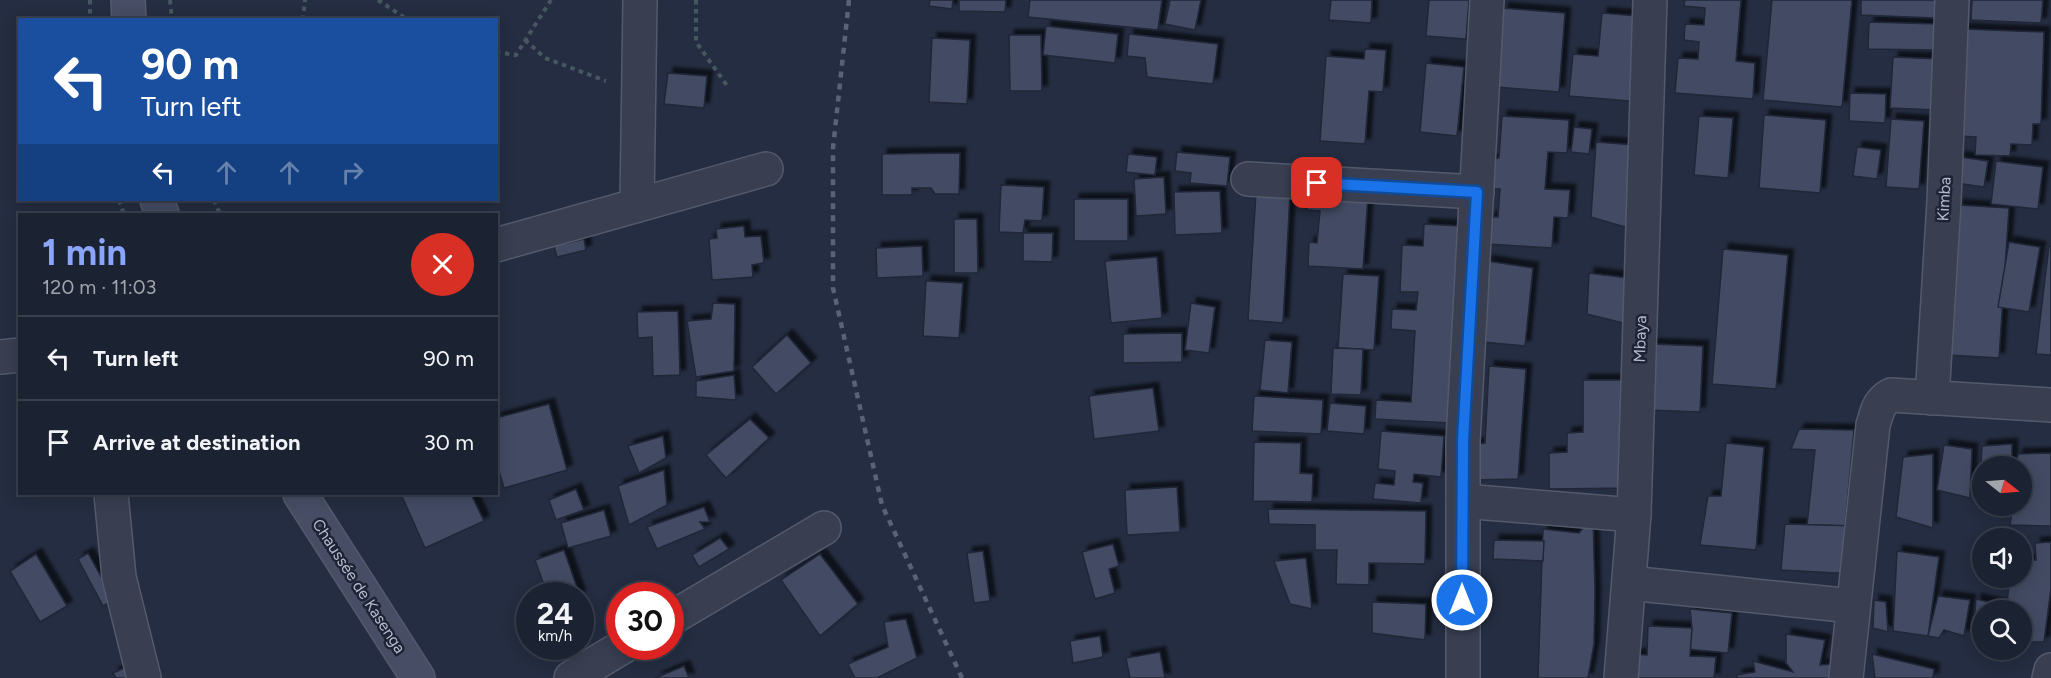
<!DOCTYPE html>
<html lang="en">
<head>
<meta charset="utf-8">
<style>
  :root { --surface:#1b2231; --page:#282f3d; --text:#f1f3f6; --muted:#a0a4ab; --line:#393f4d; --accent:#8aa5fc }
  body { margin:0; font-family:Figtree,sans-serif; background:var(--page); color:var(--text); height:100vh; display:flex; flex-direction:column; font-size:22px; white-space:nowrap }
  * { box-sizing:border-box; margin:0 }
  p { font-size:20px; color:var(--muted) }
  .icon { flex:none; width:33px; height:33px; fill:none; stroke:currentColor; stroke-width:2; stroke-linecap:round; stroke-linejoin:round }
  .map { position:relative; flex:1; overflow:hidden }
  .sheet { position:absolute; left:18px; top:213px; width:480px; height:282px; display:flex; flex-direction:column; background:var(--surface); border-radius:0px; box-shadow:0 3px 15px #0003,0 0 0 2px var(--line) }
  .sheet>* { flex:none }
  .banner { position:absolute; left:18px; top:18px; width:480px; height:183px; border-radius:0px; box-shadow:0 3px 15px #0003,0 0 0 2px var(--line); background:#1a4fa0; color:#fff; overflow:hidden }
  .needle { width:39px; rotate:107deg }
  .tools { position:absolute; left:1972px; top:456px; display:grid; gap:12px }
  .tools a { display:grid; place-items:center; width:60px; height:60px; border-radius:50%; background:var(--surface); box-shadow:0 3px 15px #0003,0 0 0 2px var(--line); font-size:30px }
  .speed { position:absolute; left:516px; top:582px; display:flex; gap:12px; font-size:30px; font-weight:700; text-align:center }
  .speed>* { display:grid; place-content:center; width:78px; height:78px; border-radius:50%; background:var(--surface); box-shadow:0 3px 15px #0003,0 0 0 2px var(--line); line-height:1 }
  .speed small { font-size:15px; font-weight:400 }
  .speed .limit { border:9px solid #d22; background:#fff; color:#111 }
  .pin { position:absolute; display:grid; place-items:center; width:51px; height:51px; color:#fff; margin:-26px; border-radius:12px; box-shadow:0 3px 9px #0006 }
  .me { position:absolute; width:66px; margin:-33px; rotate:0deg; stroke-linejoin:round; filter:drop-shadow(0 0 4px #0008) }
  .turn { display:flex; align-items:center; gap:21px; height:126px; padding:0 24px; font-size:27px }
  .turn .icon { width:78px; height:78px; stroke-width:2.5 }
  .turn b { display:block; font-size:42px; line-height:51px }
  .lanes { display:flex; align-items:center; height:57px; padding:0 24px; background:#0003; justify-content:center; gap:30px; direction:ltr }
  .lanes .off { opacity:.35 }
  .round { display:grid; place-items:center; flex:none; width:63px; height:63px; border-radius:32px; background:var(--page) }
  .overview { display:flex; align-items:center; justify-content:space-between; height:102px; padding:0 24px }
  h1 { font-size:36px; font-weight:700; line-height:45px; color:var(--accent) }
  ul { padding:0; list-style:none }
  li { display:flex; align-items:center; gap:18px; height:84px; padding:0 24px; border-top:2px solid var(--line) }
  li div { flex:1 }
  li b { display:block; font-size:22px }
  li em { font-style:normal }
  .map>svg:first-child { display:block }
  .building { fill:#434c63; stroke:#202638; stroke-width:1.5; filter:url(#shadow) }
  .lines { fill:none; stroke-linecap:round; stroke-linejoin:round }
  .minor-casing { stroke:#545a6b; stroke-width:36 }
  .secondary-casing { stroke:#545a6b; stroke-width:36 }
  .path { stroke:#45585f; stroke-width:4; stroke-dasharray:4.5 4.5; stroke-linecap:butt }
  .minor { stroke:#393f51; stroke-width:33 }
  .secondary { stroke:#474d64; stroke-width:33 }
  .rail { stroke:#5b6278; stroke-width:4.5; stroke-dasharray:6 6; stroke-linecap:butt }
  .route-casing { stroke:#114b97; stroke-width:15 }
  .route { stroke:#1a73e8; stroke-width:10 }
  .labels { text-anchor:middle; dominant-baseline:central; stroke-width:5; stroke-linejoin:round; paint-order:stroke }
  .street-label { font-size:16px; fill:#b5bbcb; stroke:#1e2436 }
</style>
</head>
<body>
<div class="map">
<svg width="2051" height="678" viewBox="0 0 2051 678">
  <defs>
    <filter id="shadow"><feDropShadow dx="5.5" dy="-5.5" stdDeviation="1.5" flood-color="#0009"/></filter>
  </defs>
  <rect width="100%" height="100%" fill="#242d41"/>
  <!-- building -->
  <g class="building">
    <path d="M930,0H953L952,9L929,6Z"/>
    <path d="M959,0H1006L1005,12L959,11Z"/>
    <path d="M1030,0H1162L1158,30L1028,17Z"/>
    <path d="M1170,0H1201L1195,30L1165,24Z"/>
    <path d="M1331,0H1372L1371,23L1329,20Z"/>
    <path d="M1429,0H1469L1466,39L1426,36Z"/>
    <path d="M1685,0H1741L1736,61L1755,63L1753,99L1675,93L1678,58L1698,59L1699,42L1684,40L1685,24L1704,25L1705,8L1684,6Z"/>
    <path d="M1772,0H1852L1842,107L1763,100Z"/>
    <path d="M1861,0H1935V18L1861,15Z"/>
    <path d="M1972,0H2043L2041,23L1971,20Z"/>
    <path d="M1503,8L1565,13L1559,92L1496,87Z"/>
    <path d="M1602,13L1638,16L1642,102L1569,96L1573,54L1598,56Z"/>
    <path d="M1869,22L1937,24L1936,50L1868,49Z"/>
    <path d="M1046,26L1118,34L1115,63L1043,55Z"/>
    <path d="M1963,29L2044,32L2041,124H2033L2032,145L2011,144L2010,156L1975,155L1976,137L1959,136Z"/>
    <path d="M1129,34L1218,44L1213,84L1147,77L1145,58L1127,56Z"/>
    <path d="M1009,35H1041L1042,91H1010Z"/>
    <path d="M932,38L970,40L967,104L929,102Z"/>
    <path d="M1365,49L1386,50L1383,92L1369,91L1365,144L1320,141L1326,56L1364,59Z"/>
    <path d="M1893,57L1940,59L1937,110L1890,108Z"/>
    <path d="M1426,63L1464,67L1457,136L1420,132Z"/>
    <path d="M668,73L707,76L704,108L664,104Z"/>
    <path d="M1850,93L1886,94L1885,123L1849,121Z"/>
    <path d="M1764,115L1826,120L1820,193L1759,188Z"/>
    <path d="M1502,116L1569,120L1567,153L1548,152L1545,189L1570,190L1568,218L1554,217L1552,248L1488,244L1490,217H1498L1500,189H1489L1491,160L1499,158Z"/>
    <path d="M1699,116L1733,118L1728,178L1694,175Z"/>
    <path d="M1891,119L1924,121L1919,189L1886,187Z"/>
    <path d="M1574,127L1592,129L1589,154L1571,152Z"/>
    <path d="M1596,142L1636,145L1642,232L1591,217Z"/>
    <path d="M1857,147L1881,150L1877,179L1853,176Z"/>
    <path d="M1177,152L1230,157L1227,186L1190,183L1191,173L1175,171Z"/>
    <path d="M960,153L959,194H935L931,188H912V195H882V154Z"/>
    <path d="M1128,154L1157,157L1155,175L1126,172Z"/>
    <path d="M1960,157L1988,161L1984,187L1956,183Z"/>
    <path d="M1996,161L2043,167L2038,209L1991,204Z"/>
    <path d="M1164,177L1166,214L1136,216L1134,179Z"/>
    <path d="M1001,185L1044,187L1042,221L1025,220L1023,233L999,232Z"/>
    <path d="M1220,191L1222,233L1175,235L1174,192Z"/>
    <path d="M1256,193L1290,195L1283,323L1248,320Z"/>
    <path d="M1308,193L1368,196L1363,269L1308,266L1309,242L1317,243L1320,211L1307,210Z"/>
    <rect x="1074" y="199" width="54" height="42"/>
    <path d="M1958,205L2009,208L1999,358L1948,355Z"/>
    <path d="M954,219H977L978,273H954Z"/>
    <path d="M1424,224L1460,226L1450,423L1375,419L1376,400L1411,402L1415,331L1391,329L1392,309L1416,310L1418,292H1400L1402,245L1423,246Z"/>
    <path d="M744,226L745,237L761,236L764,263L752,265L753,277L712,280L709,239L717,238L716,229Z"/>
    <path d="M1023,233H1053L1052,262L1023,261Z"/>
    <path d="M584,239L586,250L557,257L554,246Z"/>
    <path d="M2009,242L2040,247L2029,312L1998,307Z"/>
    <path d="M922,246L923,276L877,278L876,248Z"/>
    <path d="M2049,246H2051V355L2036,354Z"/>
    <path d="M1723,249L1788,255L1776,389L1712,384Z"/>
    <path d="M1157,257L1162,318L1111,323L1105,261Z"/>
    <path d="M1487,261L1533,268L1525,346L1483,342Z"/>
    <path d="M1589,273L1636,279L1631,325L1587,314Z"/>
    <path d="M1343,274L1379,276L1374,350L1338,348Z"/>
    <path d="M926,281L963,283L959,338L923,336Z"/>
    <path d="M713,303L735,304L734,371L696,377L687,321L711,319Z"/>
    <path d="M1191,303L1215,307L1209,353L1185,350Z"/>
    <path d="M678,311L680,375L653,376L652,337L638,338L637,312Z"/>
    <path d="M1182,333V362L1123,363V334Z"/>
    <path d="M787,335L811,363L776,394L752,367Z"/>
    <path d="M1265,340L1292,342L1288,393L1260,390Z"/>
    <path d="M1651,344L1703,346L1700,412L1647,410Z"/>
    <path d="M1333,348L1363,349L1361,395L1331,394Z"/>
    <path d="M1489,366L1526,369L1518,479L1472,480L1475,444L1485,443Z"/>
    <path d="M734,375L736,400L696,397V381Z"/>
    <path d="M1583,380H1630V488L1549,489V453L1567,452V433L1583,432Z"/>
    <path d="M1153,388L1159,431L1094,439L1089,396Z"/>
    <path d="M1254,396L1323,400L1321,434L1252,431Z"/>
    <path d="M1330,403L1366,406L1364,434L1327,431Z"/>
    <path d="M549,404L567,470L504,488L496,461V418Z"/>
    <path d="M750,419L769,438L726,478L706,455Z"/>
    <path d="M1799,429L1854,430L1845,526L1807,525L1815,450L1791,449Z"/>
    <path d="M1381,431L1444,436L1441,477L1414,474L1413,482L1423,483L1421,503L1373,499L1375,483L1394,485L1395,471L1378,469Z"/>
    <path d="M663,436L666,458L639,473L628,446Z"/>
    <path d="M1254,442L1301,443L1300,473L1313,474L1312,502L1253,501Z"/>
    <path d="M1726,443L1764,447L1756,550L1700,545L1708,496H1721Z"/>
    <path d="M2012,444V466H1983V502H1979L1982,446Z"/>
    <path d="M1944,445L1972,449L1970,498L1937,490Z"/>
    <path d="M2051,453V526L2010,525L2013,506H2022V466H2016L2018,454Z"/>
    <path d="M1933,454V528L1896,517L1903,457Z"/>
    <path d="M664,470L667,505L629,525L618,486Z"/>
    <path d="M1177,487L1180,532L1127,535L1125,490Z"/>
    <path d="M576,489L584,510L556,520L549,500Z"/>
    <path d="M401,494H471L484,521L425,548Z"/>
    <path d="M704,507L710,522H700L705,529L657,549L647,527Z"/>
    <path d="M1268,509L1426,511L1425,564L1369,563V585L1336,584L1337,550H1315V525L1269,524Z"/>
    <path d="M604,510L611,536L568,548L561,523Z"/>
    <path d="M1593,516L1595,592L1594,644L1588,678H1538L1543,529L1579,533Z"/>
    <path d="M1785,524L1858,526L1855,574L1781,570Z"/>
    <path d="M720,538L729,549L699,567L692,555Z"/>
    <path d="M1494,540L1544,541L1543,561L1493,559Z"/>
    <path d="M2051,542V588L2044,642H2022V610H2006L2010,578H2022V560H2036L2035,543Z"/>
    <path d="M1113,544L1119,566L1109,569L1115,593L1095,599L1082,552Z"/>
    <path d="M564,550L580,596H548L535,560Z"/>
    <path d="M983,551L990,601L974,603L967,553Z"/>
    <path d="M1897,551L1939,557L1928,636L1893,631Z"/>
    <path d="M88,553L114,600L103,606L78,559Z"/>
    <path d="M36,554L67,606L40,622L10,571Z"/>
    <path d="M820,554L858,604L820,636L781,580Z"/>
    <path d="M1306,558L1312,609L1290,604L1274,561Z"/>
    <path d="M1938,596L1970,600L1964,636L1944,630L1939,638L1928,636Z"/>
    <path d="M1976,599L2009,607L2008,610H1983V635L1973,636Z"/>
    <path d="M1874,600L1886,602L1888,632L1873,628Z"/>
    <path d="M1372,602L1426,604L1425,640L1372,633Z"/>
    <path d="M1690,609L1732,613L1728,653L1686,649L1692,628Z"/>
    <path d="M906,619L917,658L877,678H855L848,664L888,647L884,622Z"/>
    <path d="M1648,626L1692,628L1690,656L1716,657L1714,678H1632L1633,654L1647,655Z"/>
    <path d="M1786,634L1825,640L1820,665L1835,664L1845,678H1737V675L1755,672L1753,661L1793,672L1786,663Z"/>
    <path d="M1100,636L1103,657L1073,663L1070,641Z"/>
    <path d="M1160,652L1165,678H1130L1126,658Z"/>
    <path d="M1872,654L1934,669L1933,678H1875Z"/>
    <path d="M684,666L689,678H655Z"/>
    <path d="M124,668L129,678H116L113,673Z"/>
  </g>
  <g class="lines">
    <defs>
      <g id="minor">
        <path d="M1248,179L1477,192"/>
        <path d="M637,205L640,0"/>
        <path d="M496,245L766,169"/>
        <path d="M0,357L20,355"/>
        <path d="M1932,398L1944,201L1952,0"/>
        <path d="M111,494L119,577L144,678"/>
        <path d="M1463,501L1634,515"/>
        <path d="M1629,583L1853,606"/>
        <path d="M670,619L824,528"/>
        <path d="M571,678L624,646"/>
        <path d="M1463,678V441L1487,0"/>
        <path d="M1621,678L1634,515L1650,0"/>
        <path d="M1846,678L1873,425C1877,413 1878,402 1891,395L2051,405"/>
        <path d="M2049,678L2051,670"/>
      </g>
      <g id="secondary">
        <path d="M128,0L129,20"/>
        <path d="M157,200L162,214"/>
        <path d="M300,494L418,678"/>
      </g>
    </defs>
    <!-- minor casing -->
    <use href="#minor" class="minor-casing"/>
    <!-- secondary casing -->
    <use href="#secondary" class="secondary-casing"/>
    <!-- path -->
    <g class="path">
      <path d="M90,0V20"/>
      <path d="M170,0L172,20"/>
      <path d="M378,0L408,20"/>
      <path d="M696,0V42L728,87"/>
      <path d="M303,20L305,0"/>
      <path d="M525,40L545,58L606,81"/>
      <path d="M496,52L516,55L551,0"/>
      <path d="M119,200L124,214"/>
      <path d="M214,200L220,214"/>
    </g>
    <!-- minor -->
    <use href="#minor" class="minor"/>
    <!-- secondary -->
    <use href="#secondary" class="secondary"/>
    <!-- rail -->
    <path class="rail" d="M849,0L833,148V288L882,505L962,678"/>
  </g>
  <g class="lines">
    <defs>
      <path id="route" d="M1317,183L1477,192L1463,441L1462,600"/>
    </defs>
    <!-- route casing -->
    <use href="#route" class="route-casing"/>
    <!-- route -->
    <use href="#route" class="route"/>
  </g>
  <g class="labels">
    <!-- street labels -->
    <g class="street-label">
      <text transform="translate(1944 199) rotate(-87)">Kimba</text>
      <text transform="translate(1640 339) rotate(-88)">Mbaya</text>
      <text transform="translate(359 586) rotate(57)">Chaussée de Kasenga</text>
    </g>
  </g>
</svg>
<div class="tools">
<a><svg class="needle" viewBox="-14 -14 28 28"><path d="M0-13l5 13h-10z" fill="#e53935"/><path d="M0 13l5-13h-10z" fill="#a0a4ab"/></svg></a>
<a><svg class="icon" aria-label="sound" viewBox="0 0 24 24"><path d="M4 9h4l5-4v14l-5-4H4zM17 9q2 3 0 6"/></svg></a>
<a><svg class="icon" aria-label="search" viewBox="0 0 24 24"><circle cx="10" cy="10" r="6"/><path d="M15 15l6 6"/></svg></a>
</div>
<div class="speed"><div>24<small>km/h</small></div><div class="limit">30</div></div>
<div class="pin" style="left:1317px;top:183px;background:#d93025"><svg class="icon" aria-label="arrive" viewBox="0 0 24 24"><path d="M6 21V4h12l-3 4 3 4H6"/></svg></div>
<svg class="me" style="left:1462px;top:600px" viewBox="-20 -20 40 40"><circle r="17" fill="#1a73e8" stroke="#fff" stroke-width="3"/><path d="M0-11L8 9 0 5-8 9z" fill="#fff"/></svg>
<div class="banner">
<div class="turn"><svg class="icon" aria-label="left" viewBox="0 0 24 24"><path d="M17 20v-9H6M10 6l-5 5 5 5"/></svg><div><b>90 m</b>Turn left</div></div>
<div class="lanes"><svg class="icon" aria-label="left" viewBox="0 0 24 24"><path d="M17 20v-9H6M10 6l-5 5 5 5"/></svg><svg class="icon off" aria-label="ahead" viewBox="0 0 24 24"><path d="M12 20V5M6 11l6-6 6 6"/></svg><svg class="icon off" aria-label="ahead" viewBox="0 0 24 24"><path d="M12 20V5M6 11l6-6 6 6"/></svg><svg class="icon off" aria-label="right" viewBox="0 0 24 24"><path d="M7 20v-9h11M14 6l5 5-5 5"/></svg></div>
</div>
<section class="sheet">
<div class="overview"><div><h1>1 min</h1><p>120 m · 11:03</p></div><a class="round" style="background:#d93025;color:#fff"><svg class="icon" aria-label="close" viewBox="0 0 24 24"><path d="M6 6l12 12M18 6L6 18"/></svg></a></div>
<ul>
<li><svg class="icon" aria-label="left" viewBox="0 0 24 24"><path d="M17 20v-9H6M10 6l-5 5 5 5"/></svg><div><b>Turn left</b></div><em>90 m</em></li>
<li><svg class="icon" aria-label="arrive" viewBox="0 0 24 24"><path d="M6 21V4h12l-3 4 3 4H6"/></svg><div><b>Arrive at destination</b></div><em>30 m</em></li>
</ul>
</section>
</div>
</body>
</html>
